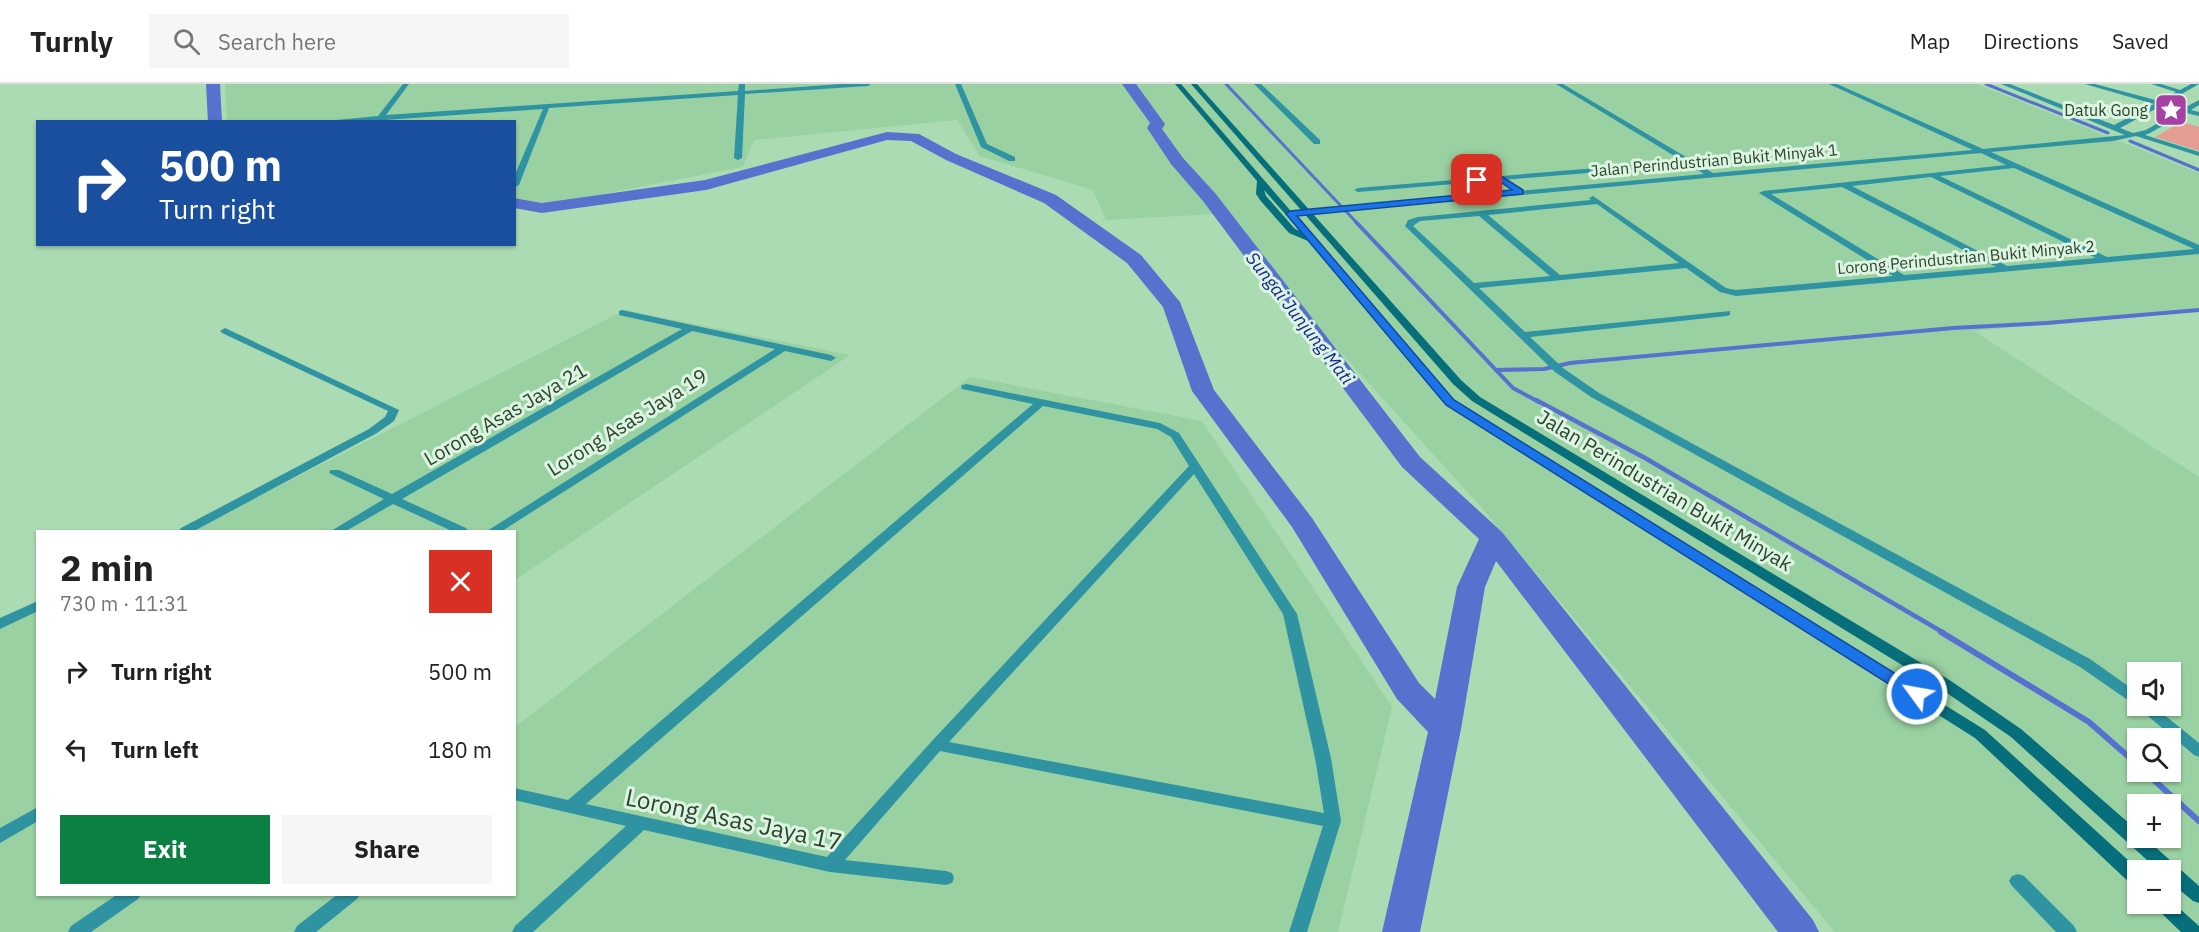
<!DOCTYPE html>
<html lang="en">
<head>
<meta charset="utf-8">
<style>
  :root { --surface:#fff; --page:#f6f6f6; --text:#222; --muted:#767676; --line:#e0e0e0; --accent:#0b8043 }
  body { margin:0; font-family:"IBM Plex Sans",sans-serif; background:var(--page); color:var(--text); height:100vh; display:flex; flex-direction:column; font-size:22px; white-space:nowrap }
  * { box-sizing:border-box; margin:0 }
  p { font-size:20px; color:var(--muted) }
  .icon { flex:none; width:33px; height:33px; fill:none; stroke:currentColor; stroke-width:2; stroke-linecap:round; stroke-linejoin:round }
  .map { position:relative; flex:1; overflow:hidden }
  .drawer { position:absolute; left:36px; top:446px; width:480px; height:366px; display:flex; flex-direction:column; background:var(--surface); border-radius:0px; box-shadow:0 2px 4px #0004 }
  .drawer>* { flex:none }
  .banner { position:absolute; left:36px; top:36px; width:480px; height:126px; border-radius:0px; box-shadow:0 2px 4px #0004; background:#1a4fa0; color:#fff; overflow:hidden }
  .controls { position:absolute; left:2127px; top:578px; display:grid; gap:12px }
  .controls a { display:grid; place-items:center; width:54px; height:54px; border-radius:0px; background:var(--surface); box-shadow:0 2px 4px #0004; font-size:30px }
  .pin { position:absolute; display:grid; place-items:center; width:51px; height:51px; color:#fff; margin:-26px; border-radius:12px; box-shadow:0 3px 9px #0006 }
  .me { position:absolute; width:66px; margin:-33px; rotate:302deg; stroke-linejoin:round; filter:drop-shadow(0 0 4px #0008) }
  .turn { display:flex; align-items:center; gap:21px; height:126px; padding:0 24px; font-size:27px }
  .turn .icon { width:78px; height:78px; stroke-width:2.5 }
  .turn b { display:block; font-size:42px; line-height:51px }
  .round { display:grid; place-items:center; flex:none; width:63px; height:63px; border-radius:0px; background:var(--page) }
  .headline { display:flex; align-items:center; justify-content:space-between; height:102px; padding:0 24px }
  h1 { font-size:36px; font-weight:800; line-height:45px }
  .button { display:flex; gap:12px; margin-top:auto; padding:12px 24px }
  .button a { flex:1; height:69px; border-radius:0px; background:var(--accent); color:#fff; font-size:24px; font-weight:800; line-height:69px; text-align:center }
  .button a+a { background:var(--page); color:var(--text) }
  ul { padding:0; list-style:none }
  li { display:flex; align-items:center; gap:18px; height:78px; padding:0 24px }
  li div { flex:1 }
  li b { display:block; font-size:22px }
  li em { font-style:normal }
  header { display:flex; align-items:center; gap:36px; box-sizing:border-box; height:84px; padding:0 30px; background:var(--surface); border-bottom:2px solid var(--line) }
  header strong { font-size:28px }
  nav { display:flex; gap:33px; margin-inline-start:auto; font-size:21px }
  .search { width:420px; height:54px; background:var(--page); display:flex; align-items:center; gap:15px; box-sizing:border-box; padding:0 21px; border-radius:0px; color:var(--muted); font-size:22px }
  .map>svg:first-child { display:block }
  .built { fill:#99d1a2; fill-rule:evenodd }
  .green { fill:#e59d92 }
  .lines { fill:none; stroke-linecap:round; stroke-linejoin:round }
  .stream-far3 { stroke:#5772ce; stroke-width:3 }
  .stream-far2 { stroke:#5772ce; stroke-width:4 }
  .stream-far1 { stroke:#5772ce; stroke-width:4.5 }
  .stream { stroke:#5772ce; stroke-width:6 }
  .river { fill:#5772ce; fill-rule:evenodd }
  .minor { fill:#2f93a2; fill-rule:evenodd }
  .secondary { fill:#076e7b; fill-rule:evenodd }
  .route { fill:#1a73e8; stroke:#114b97; stroke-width:1.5 }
  .labels { text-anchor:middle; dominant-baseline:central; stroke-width:6; stroke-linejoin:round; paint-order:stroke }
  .far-poi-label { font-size:16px; fill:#2e4231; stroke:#dcf5e0; text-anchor:end }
  .far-street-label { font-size:16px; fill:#2e4231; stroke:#dcf5e0 }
  .far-water-label { font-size:18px; font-style:italic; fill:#1a2591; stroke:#dcf5e0 }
  .street-label { font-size:20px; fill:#2e4231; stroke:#dcf5e0 }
  .near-street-label { font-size:24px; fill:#2e4231; stroke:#dcf5e0 }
</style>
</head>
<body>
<header>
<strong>Turnly</strong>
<div class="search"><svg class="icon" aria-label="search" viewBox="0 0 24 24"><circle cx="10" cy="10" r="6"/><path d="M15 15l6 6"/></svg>Search here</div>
<nav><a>Map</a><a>Directions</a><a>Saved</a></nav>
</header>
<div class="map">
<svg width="2199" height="848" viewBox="0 0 2199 848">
  <rect width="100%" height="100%" fill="#aadbb2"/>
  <!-- built -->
  <g class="built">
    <path d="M225,0H1977L2199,89V224L1974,247L2199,393V848H1835L1483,425L1215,130L1106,136L1093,106L980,72L957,36L754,56L743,83L550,120L515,114L514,38L227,37ZM2138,588H2170V621H2138ZM2138,654H2170V687H2138ZM2138,720H2170V753H2138ZM2138,786H2170V819H2138Z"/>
    <path d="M625,226L850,271L515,496L514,447H190Z"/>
    <path d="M970,293L1202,337L1392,623L1338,848H0V544L37,525L38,810H514L515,643Z"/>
  </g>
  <!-- green -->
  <path class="green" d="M2181,38L2199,43V67L2155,53Z"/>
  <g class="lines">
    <!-- stream-far3 -->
    <g class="stream-far3">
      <path d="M1226,0L1357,139"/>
      <path d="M1986,0L2108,49"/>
      <path d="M2130,57L2199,86"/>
    </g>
    <!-- stream-far2 -->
    <g class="stream-far2">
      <path d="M1356,138L1513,304L1539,318"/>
      <path d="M1496,286L1544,285L1570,279L1953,244L2047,239L2199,226"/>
    </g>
    <!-- stream-far1 -->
    <path class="stream-far1" d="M1536,316L1645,374L1944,549"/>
    <!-- stream -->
    <g class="stream">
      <path d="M1941,548L2089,638L2138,681"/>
      <path d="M2144,687L2199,737"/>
    </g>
    <!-- river -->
    <g class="river">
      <path d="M206,0H220L222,38H208Z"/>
      <path d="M1122,0H1136L1165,40L1162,45L1183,74L1215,109L1420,373L1502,448L1813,836L1819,848H1778L1496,477L1485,503L1461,645L1420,848H1382L1428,648L1397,615L1292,443L1192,307L1163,223L1127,179L1044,119L946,76L911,57L887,56L706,106L542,129L514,124V114L542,119L705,96L887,48L919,50L956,70L1056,111L1141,171L1180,218L1214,306L1312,434L1419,599L1435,615L1457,503L1479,455L1402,383L1203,117L1171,80L1147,44L1150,39Z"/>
    </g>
    <!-- minor -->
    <g class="minor">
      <path d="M403,0H409L386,31L738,7L739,0H745V7L841,0H871L868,2L745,10L742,74L738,76L734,74L738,11L549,24L519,101L515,103L514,93L543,25L356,38H316L378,32Z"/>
      <path d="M955,0H961L987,60L1015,73V77H1009L981,63Z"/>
      <path d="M1254,0H1261L1320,56V60H1314Z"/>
      <path d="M1556,0H1563L1713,89L1973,66L1829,0H1837L1983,65L2125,51L2001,0H2010L2114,41L2154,20L2085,0H2095L2159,17L2176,8L2151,0H2161L2180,6L2191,0H2199L2166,19L2184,24L2199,16V21L2191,26L2199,28V32L2186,29L2150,49L2145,51L2199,68V72L2136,52L2113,57L1991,68L2199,161V170L1736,212L1720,208L1686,184L1479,204L1525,248L1730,227V231L1727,232L1530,253L1563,284L1599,309L2090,575L2138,609V621H2152L2199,659V673L2194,671L2135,621L2080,583L1591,313L1555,288L1405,142L1408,136L1418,133L1591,116L1589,114L1593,112L1726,204L1736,206L1893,192L1759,109L1763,107L2006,81L1981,69L1290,132L1286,130L1290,128L1704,90ZM2161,22L2179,27L2146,46L2133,49L2120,44ZM2014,84L2194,165L2107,173L1940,92ZM1931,93L2096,174L2007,182L1852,102ZM1842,103L1996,183L1904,191L1771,110ZM1597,120L1679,179L1560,191L1488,131ZM1479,132L1550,192L1474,199L1413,142L1420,137Z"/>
      <path d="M1657,79L1661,81L1660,83L1358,108L1354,106L1358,104Z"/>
      <path d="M622,226L831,271L836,274L831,277L785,267L502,447H487L775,265L692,247L402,415L466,444L468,447H452L393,420L346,447H331L384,415L331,390L329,388L331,386H339L392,410L682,245L619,231V227Z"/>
      <path d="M225,244L399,326L394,337L377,349L194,447H179L181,444L369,345L385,333L388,327L222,249L220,247Z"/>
      <path d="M966,300L1160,339L1179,349L1297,530L1331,674L1341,737L1307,848H1289L1323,742L940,667L845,776L946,787L952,789L954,794L952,799L946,801L830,788L644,746L533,848H512L515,842L626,742L514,716V704L568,716L1033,320L962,305L961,303L962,301ZM1043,322L1157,345L1171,353L1189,382L932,657L827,773L586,720ZM1194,390L1283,530L1315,674L1324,729L949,658Z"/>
      <path d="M38,517V527L0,545V534Z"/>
      <path d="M38,723V737L0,759V744Z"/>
      <path d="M2018,790L2024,792L2074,842L2077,848H2056L2012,802L2009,797L2012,792Z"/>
      <path d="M118,810H141L138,815L91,848H68L71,842Z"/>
      <path d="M338,810H360L357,815L316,848H294L297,842Z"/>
    </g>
    <!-- secondary -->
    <g class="secondary">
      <path d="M1175,0H1181L1454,316L1985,646L2139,786L2138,803L2132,801L1975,654L1446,320L1308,157L1289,149L1260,116L1256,110L1257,97ZM1264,106L1300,147L1295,145L1266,112Z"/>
      <path d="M1191,0H1197L1461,296L1480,313L1951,597L2021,645L2138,747V753H2144L2199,802V819L2193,817L2170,798V786H2158L2011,653L1941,605L1472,317L1453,300Z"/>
      <path d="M2170,816L2199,842V848H2181L2156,824L2153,819H2170Z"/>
    </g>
  </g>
  <!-- route -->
  <path class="route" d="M1501,92L1523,106V110L1297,132L1454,316L1922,606L1925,610L1922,614H1911L1446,321L1286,130L1290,127L1512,106L1499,97L1477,99L1473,96L1477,94Z"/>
  <!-- icons -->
  <defs>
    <symbol id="sight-square" viewBox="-11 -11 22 22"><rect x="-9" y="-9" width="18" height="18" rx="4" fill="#a841a4" stroke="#dcf5e0"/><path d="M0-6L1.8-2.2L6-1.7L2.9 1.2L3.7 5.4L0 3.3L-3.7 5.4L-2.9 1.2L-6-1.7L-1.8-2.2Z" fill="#fff"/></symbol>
  </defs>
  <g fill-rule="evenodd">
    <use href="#sight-square" x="2152" y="7" width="38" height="38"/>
  </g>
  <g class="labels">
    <!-- far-poi labels -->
    <g class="far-poi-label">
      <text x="2148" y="26">Datuk Gong</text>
    </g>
    <!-- far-street labels -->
    <g class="far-street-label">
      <text transform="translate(1714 76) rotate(-5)">Jalan Perindustrian Bukit Minyak 1</text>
      <text transform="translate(1966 173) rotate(-5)">Lorong Perindustrian Bukit Minyak 2</text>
    </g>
    <!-- far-water labels -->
    <g class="far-water-label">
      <text transform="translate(1300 234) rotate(52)">Sungai Junjung Mati</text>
    </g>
    <!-- street labels -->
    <g class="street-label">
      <text transform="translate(505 330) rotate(-30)">Lorong Asas Jaya 21</text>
      <text transform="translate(627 338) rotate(-32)">Lorong Asas Jaya 19</text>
      <text transform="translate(1665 406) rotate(31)">Jalan Perindustrian Bukit Minyak</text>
    </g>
    <!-- near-street labels -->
    <g class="near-street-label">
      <text transform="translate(734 735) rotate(12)">Lorong Asas Jaya 17</text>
    </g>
  </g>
</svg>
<div class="controls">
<a><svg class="icon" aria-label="sound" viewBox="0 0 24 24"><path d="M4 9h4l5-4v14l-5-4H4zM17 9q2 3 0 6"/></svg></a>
<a><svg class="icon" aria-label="search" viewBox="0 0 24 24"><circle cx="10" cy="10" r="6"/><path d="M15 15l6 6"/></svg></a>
<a>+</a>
<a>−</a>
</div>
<div class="pin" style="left:1477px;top:96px;background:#d93025"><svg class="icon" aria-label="arrive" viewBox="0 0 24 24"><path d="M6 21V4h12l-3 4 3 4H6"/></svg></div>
<svg class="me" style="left:1917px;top:610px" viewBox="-20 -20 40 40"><circle r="17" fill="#1a73e8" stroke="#fff" stroke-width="3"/><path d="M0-11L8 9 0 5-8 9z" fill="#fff"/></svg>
<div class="banner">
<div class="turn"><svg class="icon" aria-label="right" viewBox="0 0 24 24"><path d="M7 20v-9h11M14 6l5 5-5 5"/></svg><div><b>500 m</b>Turn right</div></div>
</div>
<section class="drawer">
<div class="headline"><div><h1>2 min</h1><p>730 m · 11:31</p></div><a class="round" style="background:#d93025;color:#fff"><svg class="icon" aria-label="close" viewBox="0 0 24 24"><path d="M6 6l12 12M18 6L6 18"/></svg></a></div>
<ul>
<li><svg class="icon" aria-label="right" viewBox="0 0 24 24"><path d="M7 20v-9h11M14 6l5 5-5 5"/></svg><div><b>Turn right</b></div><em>500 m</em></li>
<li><svg class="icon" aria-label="left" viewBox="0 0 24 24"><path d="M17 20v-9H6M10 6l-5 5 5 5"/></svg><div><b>Turn left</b></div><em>180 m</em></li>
</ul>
<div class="button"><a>Exit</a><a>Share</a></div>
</section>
</div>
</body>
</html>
